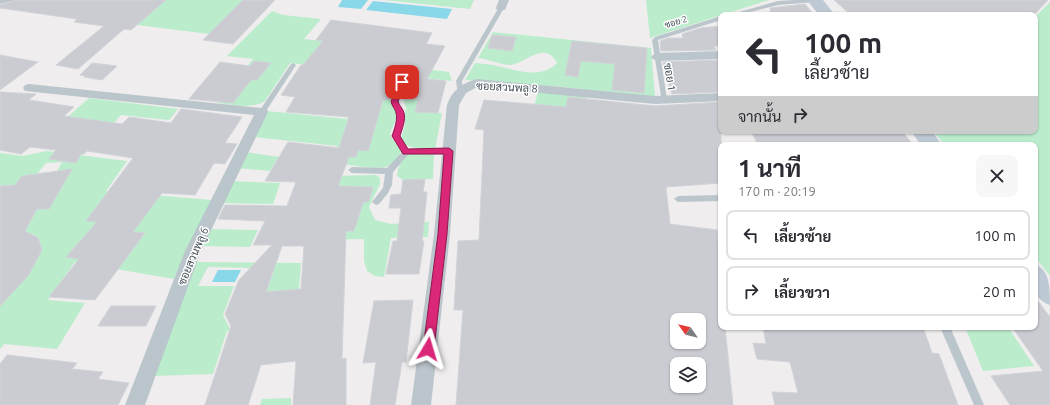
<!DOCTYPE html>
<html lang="th">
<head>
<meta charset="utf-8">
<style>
  :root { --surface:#fff; --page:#f7f7f7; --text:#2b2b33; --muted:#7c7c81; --line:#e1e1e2 }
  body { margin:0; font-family:Ubuntu,Sarabun,sans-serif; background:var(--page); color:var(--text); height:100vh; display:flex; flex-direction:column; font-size:15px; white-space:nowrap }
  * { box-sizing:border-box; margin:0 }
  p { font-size:13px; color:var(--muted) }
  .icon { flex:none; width:22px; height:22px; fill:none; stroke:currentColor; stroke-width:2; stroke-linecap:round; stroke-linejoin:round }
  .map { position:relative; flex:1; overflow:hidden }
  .details { position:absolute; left:718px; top:142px; width:320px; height:188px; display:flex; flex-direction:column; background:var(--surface); border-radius:8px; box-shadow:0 1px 3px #0004 }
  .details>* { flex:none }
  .banner { position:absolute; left:718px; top:12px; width:320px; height:122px; border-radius:8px; box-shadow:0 1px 3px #0004; background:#fff; color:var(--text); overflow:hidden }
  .needle { width:26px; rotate:304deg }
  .buttons { position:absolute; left:670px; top:313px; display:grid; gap:8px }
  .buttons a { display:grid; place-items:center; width:36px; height:36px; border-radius:8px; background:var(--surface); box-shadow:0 1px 3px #0004; font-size:20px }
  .pin { position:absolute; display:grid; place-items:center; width:34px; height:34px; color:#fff; margin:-17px; border-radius:8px; box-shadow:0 2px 6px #0006 }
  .me { position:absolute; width:44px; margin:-22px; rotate:7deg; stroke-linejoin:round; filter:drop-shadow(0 0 3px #0008) }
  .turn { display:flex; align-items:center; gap:14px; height:84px; padding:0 20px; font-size:18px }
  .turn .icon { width:52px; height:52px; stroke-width:2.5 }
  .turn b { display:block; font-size:28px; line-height:34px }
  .then { display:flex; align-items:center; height:38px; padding:0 20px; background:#0003; gap:8px; font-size:15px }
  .round { display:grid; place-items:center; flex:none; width:42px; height:42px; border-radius:8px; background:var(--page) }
  .overview { display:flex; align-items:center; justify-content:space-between; height:68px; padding:0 20px }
  h1 { font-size:24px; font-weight:700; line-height:30px }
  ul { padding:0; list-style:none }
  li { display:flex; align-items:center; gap:12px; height:50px; margin:0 8px 6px; padding:0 12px; border:2px solid var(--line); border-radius:8px }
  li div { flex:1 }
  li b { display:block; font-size:15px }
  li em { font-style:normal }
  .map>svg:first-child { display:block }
  .green { fill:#bbedcd }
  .water { fill:#89d8e9 }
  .building { fill:#caccd2; stroke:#d1d3d8; fill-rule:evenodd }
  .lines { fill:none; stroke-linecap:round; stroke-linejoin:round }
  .lane { fill:#bbc5cc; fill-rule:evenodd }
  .street { fill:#bbc5cc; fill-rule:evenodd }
  .secondary { fill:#bdc9d4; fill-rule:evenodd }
  .route { fill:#db2777; stroke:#8e194d }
  .labels { text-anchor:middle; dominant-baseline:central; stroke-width:3; stroke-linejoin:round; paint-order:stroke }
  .far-street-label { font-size:9px; fill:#465159; stroke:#fff }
  .street-label { font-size:11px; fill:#465159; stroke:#fff }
</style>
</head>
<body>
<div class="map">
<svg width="1050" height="405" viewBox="0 0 1050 405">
  <rect width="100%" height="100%" fill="#efeded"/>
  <!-- green -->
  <g class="green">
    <path d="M166,0H243L209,34L137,25Z"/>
    <path d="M384,0H474L470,9Z"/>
    <path d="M646,0H769L650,38Z"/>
    <path d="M1050,2V276L1035,257V145H945L933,131H1035V17Z"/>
    <path d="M272,11L283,15L321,19L304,39L323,41L312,55L449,72L452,81L290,63L265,101C251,110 232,104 217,103L253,59L227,56Z"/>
    <path d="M493,32L651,48L655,97L563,87L465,80L475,63C482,64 490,64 497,66C517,70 540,80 557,63C544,39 525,65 509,65C498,64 488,59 478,58Z"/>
    <path d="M361,87L395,92L390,102L397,113L396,120L390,133L391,137L401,151C398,159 394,164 386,167C377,170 343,164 332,162L337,146L253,137L267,111L347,119Z"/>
    <path d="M538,91L586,96L577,145L526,141Z"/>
    <path d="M89,98L178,109L169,120L121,115L94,146L63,121Z"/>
    <path d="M404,100H418L415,112L442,113L435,149H419L405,145L401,139L405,126L404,114L406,109Z"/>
    <path d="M47,151L127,161L106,191L211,200L174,279L75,262L48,300L85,303L57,349L4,344L0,349V296L42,250L38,238L32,234H10L0,229L28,226L37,209H49L70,172L56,173L62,162L46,163L37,174L22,176L15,185L0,186V153L23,156Z"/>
    <path d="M245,152L279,157L270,171L236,168Z"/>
    <path d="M408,153H434L433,179L403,180L397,176C397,169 402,158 408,153Z"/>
    <path d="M376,175L380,178V184L369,207L375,220L391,224L429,222L428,237L391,238L384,277L375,276L367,271L364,261V239L306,240L328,176Z"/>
    <path d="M231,181L280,183L273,204L221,203Z"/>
    <path d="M209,229L258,230L250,247L202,246Z"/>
    <path d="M196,262L301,263L299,289L262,304L274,270L251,268L208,267L198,286H234L223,315L231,331H227L213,374L154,376Z"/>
    <path d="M965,327H1008L1034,366L983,371Z"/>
    <path d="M291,398V405H260L262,399Z"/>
  </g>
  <!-- water -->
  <g class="water">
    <path d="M342,0H368L361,9L338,7Z"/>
    <path d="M373,1L452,9L447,19L366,10Z"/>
    <path d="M218,270H241L235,282H212Z"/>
  </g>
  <!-- building -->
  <g class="building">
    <path d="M16,0H166L131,30L124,29L78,69L56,65L104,26L74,22L77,19L0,8V5Z"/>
    <path d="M243,0H275L233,44L203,40Z"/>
    <path d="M834,0H1048L1034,15H851Z"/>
    <path d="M805,4L814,15H771L770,8Z"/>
    <path d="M331,20L432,33L426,44L445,46L427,79L446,81L438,113L415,112L418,100L401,99L405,92L406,83L403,80L398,82L397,90L391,99L383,100L368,151L358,150L356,157H349L338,186L373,187L369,201L363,203L354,231H346L342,359L346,358V405H293L296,361L261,365L248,405H205L231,326L225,314L239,280L272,245H253L265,221L218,219L225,205L287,206L296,182L265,181L288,142L339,148L349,117L286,112L295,97L281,95L301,65H303L323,41L316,40ZM282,246H304L301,289L266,292Z"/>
    <path d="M721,26V46H714L716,50L661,51L660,41L668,38H683L682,34L701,28Z"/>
    <path d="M492,35L516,37L512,51L488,48Z"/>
    <path d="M572,41L647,48L644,93L612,90L615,64L581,61L578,77L565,75Z"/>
    <path d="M0,55L38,62L0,90Z"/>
    <path d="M721,60V92L672,94L665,73L663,62Z"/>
    <path d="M254,61L271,63L257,80H251L233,103L189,99L220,62L250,66Z"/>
    <path d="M92,63L117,66L102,80L84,77L86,76L80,75Z"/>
    <path d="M0,92L36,94L29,100L74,107L64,116L122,124L129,117L171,123L181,109L242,117L225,143L237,144L225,164L214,163L195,195L162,193L133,232L145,233L95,300L49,297L79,259L66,257L97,222L86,221L133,158L87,151L84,154H81L76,163L49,159L56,150L30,147L21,154L0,150Z"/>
    <path d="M568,97L655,106L721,102V183L666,187L670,224L717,230L721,280V327H725L733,405H456L463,310H454L458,241L479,240L484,130L475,129L484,100L566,107ZM677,320H699V342H677ZM677,364H699V386H677Z"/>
    <path d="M789,131H902L913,145H758L752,133Z"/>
    <path d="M72,169L49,209H37L25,231L38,238L42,250L28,276L0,306V186L15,185L22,176Z"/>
    <path d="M425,179L423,192H427L422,241H424L419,274H386L393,241H397L401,208H389L391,195L401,194L403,180Z"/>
    <path d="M1035,297L1050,317V405H1010L991,376L1043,371L1012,327H1035Z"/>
    <path d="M413,300L406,362H402L395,405H370L376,362L363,363L374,301Z"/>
    <path d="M111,306H156L146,326H98Z"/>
    <path d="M763,327H923L932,353L939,354L958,405H775L772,392L798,393L790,362L757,359L753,343L766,344Z"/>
    <path d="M7,355L77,363L72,369L103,372L98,379L129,383L118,405H0V364Z"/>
  </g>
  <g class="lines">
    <!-- lane -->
    <g class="lane">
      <path d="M0,0H15L0,4Z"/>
      <path d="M794,0H818L815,2L778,5L738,15H728L778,1Z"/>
      <path d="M499,7L504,8L462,81L463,93L462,94H458L456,81Z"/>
      <path d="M721,16V20L658,40L667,100L666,102H662L652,40L655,37Z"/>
      <path d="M293,63L296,65L264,114H260L259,112L260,110L291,64Z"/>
      <path d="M402,81L405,83L404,91L398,101C399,106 403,109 403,113C405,121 402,129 400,136L408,149L449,148L453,151L449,154L408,155L393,172L392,185L388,193L379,204L376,205L372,202L383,188L385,174L352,173L348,170L352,167L387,168L402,152L392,136C395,129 398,120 397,113C395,109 392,107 392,101L398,91L399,83Z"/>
      <path d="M721,195V201L678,202L674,199L678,196Z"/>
      <path d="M940,327H950L984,405H974Z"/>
    </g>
    <!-- street -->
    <g class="street">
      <path d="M499,0H509L505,10H497L496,8Z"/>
      <path d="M721,51V59L657,61L653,59L651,57L653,55L657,53Z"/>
      <path d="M477,79L655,96L721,93V101L655,104L477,87L466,93L459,105L450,234L431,405H411L434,234L447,105C452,90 462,83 477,79Z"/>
      <path d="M29,84L262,108L267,109L268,112L201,251L145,405H125L185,251L254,115L25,91L23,88L25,85Z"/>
    </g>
    <!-- secondary -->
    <g class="secondary">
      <path d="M807,0H823L835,15H819Z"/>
      <path d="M911,131H932L942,145H921Z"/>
      <path d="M1035,264C1050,271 1050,287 1050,305C1029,297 1035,282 1035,264Z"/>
    </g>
  </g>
  <!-- route -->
  <path class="route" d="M402,80L405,82L404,91L398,101C399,106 403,108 404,113C406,120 402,129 400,136L408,149L449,148L453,151L447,234L434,349L432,352L428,354L424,352L423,349L438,234L444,154H403L392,136C394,130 398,120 396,113C395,108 392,107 391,101L397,91L398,82Z"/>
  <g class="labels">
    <!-- far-street labels -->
    <g class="far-street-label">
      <text transform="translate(676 22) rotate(-17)">ซอย 2</text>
    </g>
    <!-- street labels -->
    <g class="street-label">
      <text transform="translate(670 77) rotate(81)">ซอย 1</text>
      <text transform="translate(507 87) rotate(3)">ซอยสวนพลู 8</text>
      <text transform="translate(193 256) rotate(-67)">ซอยสวนพลู 6</text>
    </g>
  </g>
</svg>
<div class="buttons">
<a><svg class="needle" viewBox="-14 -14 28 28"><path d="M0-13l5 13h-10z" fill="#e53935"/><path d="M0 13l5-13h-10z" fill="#7c7c81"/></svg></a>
<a><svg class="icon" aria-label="layers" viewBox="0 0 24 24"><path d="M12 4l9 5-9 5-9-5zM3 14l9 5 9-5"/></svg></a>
</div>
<div class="pin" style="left:402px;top:82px;background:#d93025"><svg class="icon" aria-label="arrive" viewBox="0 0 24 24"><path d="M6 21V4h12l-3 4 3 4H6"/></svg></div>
<svg class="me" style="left:428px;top:349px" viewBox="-20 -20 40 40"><path d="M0-17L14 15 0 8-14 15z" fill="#db2777" stroke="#fff" stroke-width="4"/></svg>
<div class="banner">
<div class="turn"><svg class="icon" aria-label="left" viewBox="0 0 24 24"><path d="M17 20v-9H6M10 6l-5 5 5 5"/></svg><div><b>100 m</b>เลี้ยวซ้าย</div></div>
<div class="then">จากนั้น<svg class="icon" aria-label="right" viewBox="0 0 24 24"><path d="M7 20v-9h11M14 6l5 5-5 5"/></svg></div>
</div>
<section class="details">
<div class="overview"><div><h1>1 นาที</h1><p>170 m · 20:19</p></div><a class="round"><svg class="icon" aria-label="close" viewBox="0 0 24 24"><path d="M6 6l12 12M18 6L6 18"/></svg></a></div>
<ul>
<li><svg class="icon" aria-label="left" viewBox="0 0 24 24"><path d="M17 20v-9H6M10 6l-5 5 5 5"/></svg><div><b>เลี้ยวซ้าย</b></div><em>100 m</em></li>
<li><svg class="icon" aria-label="right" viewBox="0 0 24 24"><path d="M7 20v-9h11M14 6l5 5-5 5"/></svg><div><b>เลี้ยวขวา</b></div><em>20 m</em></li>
</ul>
</section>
</div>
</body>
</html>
